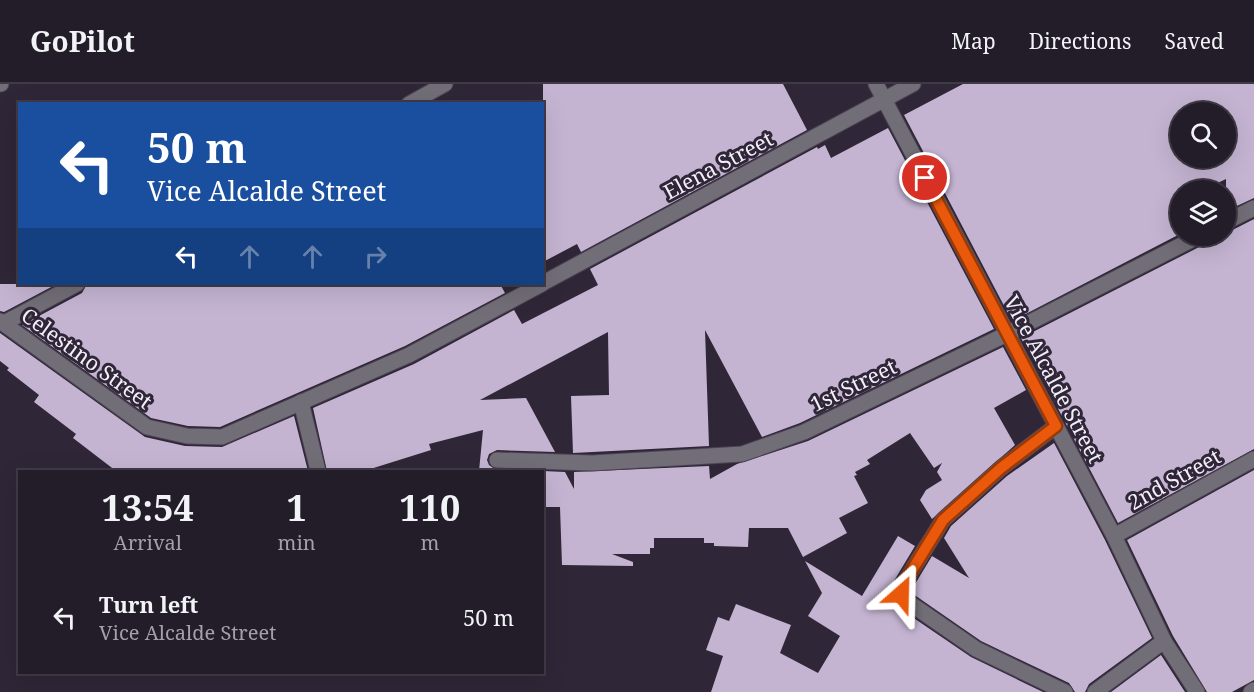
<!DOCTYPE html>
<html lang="en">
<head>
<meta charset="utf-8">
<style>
  :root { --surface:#231c29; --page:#2b2531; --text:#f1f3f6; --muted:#a3a1a8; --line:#403a46 }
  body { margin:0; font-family:"Noto Serif",serif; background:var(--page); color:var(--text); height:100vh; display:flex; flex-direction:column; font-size:22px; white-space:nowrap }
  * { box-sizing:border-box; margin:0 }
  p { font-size:20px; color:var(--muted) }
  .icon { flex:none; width:33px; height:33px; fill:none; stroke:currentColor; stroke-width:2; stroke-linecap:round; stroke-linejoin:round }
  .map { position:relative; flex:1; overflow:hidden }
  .panel { position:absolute; left:18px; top:386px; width:526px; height:204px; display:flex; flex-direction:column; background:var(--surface); border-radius:0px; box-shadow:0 6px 24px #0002,0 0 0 2px var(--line) }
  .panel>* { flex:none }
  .guide { position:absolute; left:18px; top:18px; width:526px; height:183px; border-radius:0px; box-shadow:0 6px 24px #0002,0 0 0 2px var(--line); background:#1a4fa0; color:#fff; overflow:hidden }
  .fabs { position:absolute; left:1170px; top:18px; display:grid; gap:12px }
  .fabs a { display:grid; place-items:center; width:66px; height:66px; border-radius:50%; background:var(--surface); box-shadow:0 6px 24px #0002,0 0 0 2px var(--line); font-size:30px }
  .pin { position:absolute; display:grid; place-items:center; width:51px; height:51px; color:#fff; margin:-26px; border:3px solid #fff; border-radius:50%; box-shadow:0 2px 6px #0007 }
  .me { position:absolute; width:66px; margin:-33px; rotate:25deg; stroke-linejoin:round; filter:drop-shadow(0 0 4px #0008) }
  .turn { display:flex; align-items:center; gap:21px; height:126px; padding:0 30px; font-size:27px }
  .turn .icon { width:78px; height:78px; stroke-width:2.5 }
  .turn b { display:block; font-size:42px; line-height:51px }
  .lanes { display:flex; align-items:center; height:57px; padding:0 30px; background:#0003; justify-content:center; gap:30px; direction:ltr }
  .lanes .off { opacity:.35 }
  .eta { display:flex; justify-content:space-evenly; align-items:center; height:102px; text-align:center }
  .eta b { font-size:36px; font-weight:700; line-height:42px }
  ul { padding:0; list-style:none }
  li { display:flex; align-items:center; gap:18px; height:90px; padding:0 30px }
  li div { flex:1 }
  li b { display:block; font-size:22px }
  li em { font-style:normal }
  header { display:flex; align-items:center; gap:36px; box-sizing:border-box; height:84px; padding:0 30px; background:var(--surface); border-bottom:2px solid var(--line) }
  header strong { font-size:28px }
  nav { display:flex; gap:33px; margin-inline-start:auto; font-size:21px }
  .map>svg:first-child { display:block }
  .building { fill:#c4b4d2; fill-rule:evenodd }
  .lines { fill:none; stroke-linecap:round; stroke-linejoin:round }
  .minor-casing { stroke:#4b4252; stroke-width:17 }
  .minor { stroke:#726e77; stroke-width:15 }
  .route-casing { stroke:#983908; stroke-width:15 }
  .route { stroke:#ea580c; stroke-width:10 }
  .labels { text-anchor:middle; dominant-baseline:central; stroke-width:6; stroke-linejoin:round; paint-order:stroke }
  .street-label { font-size:21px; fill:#f4eefa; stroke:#2f2637 }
</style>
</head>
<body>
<header>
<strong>GoPilot</strong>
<nav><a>Map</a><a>Directions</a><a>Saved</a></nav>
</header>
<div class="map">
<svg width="1254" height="608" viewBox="0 0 1254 608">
  <rect width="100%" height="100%" fill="#2f2637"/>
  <!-- building -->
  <g class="building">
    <path d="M543,0H783L807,46L581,168L577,160L543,178Z"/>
    <path d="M963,0H1254V114L1226,127V95L1203,106H1180V150L1012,237L904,31ZM1180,28H1226V74H1180Z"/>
    <path d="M888,44L994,245L800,339L762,353L705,246L709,362L573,369L571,312L609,311L608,248L480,316L526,314L555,368L497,366L489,370L487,376L489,381L496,386L536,387H479L483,346L429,360L431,366L364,387H327L313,324L414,280L514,226L522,240L598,201L590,185L817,63L818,65L825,61L831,74Z"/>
    <path d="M1254,135V365L1118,439L1021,254Z"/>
    <path d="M0,200H57L4,228L0,227Z"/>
    <path d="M87,200H500L505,209L405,262L220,343L188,342L151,334L22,241L82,209Z"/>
    <path d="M0,249L145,353L185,362L222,363L294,332L308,387H116L73,354L76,350L34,318L39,311L7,286L9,284L0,277Z"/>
    <path d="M1003,263L1026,306L994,324L1015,361L932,435L920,416L926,406L942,396L937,388L942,379L934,384L910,349L867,376L870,380L855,388L857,391L854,392L868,419L839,434L847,449L803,473L788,444H749L748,463L714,462V459H704V454H654V464H650V470H612L633,478V482L562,481L560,423H543V387L565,388L574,405V388L709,382L710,395L737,380L808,357Z"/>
    <path d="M1054,359L1105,456L1152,554L1089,600L1085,608H1075L1069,599L981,557L913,510L912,505L932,472L969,494L944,454L951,442L1007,392Z"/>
    <path d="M1254,386V596L1232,608H1207L1173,552L1127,456Z"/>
    <path d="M898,452L915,462L891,502L899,524L971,573L1043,608H711L723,572L706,566L718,533L729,537L736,520L791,541L780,569L818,589L840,552L808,532L822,509L805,477L862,512Z"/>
    <path d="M1161,571L1185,608H1111Z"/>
  </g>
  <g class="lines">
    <defs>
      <g id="minor">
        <path d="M0,0H1"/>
        <path d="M876,0L1114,452L1164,557L1197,608"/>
        <path d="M409,20L445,0"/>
        <path d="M1226,138L1254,124"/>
        <path d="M543,199L913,0"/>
        <path d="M0,237L147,343L187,352L222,353L409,271L542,200"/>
        <path d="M4,239L77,200"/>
        <path d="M301,318L318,387"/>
        <path d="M1056,342L1001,384L943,436L901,504L905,516L976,565L1065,608"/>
        <path d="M497,376L592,379L742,370L804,348L1007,250L1199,152"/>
        <path d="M1114,452L1254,375"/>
        <path d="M1095,608L1164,557"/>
        <path d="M1251,608L1254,606"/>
      </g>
    </defs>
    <!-- minor casing -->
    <use href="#minor" class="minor-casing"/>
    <!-- minor -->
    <use href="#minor" class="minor"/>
  </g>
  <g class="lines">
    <defs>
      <path id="route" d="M901,510V504L943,436L1001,384L1056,342L925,94"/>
    </defs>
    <!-- route casing -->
    <use href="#route" class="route-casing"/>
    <!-- route -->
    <use href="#route" class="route"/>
  </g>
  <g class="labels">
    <!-- street labels -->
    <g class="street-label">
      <text transform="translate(718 81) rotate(-28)">Elena Street</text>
      <text transform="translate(87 274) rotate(36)">Celestino Street</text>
      <text transform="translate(1054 295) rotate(62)">Vice Alcalde Street</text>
      <text transform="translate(853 301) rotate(-26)">1st Street</text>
      <text transform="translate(1174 395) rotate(-29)">2nd Street</text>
    </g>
  </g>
</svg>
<div class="fabs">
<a><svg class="icon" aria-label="search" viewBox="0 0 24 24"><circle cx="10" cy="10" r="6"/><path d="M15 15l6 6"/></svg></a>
<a><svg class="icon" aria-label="layers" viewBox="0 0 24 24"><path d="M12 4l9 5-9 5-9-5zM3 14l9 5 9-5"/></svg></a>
</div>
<div class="pin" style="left:925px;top:94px;background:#d93025"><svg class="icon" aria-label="arrive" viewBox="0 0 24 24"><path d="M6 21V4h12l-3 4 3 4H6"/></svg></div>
<svg class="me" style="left:901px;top:510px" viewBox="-20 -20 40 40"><path d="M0-17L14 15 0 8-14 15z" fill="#ea580c" stroke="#fff" stroke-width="4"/></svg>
<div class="guide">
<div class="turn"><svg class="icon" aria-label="left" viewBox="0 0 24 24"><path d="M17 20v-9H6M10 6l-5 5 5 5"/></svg><div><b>50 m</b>Vice Alcalde Street</div></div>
<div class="lanes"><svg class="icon" aria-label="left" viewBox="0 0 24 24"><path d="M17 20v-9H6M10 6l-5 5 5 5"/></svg><svg class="icon off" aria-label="ahead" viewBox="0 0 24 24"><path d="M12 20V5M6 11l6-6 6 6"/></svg><svg class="icon off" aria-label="ahead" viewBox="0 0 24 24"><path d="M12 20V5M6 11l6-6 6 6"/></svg><svg class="icon off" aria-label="right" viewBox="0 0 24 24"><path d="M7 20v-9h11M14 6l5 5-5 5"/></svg></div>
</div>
<section class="panel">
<div class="eta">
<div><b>13:54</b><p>Arrival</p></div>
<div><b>1</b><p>min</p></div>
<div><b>110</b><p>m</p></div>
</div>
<ul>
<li><svg class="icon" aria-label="left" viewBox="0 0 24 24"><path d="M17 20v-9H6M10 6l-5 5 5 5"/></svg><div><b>Turn left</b><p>Vice Alcalde Street</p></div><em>50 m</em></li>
</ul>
</section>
</div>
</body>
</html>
